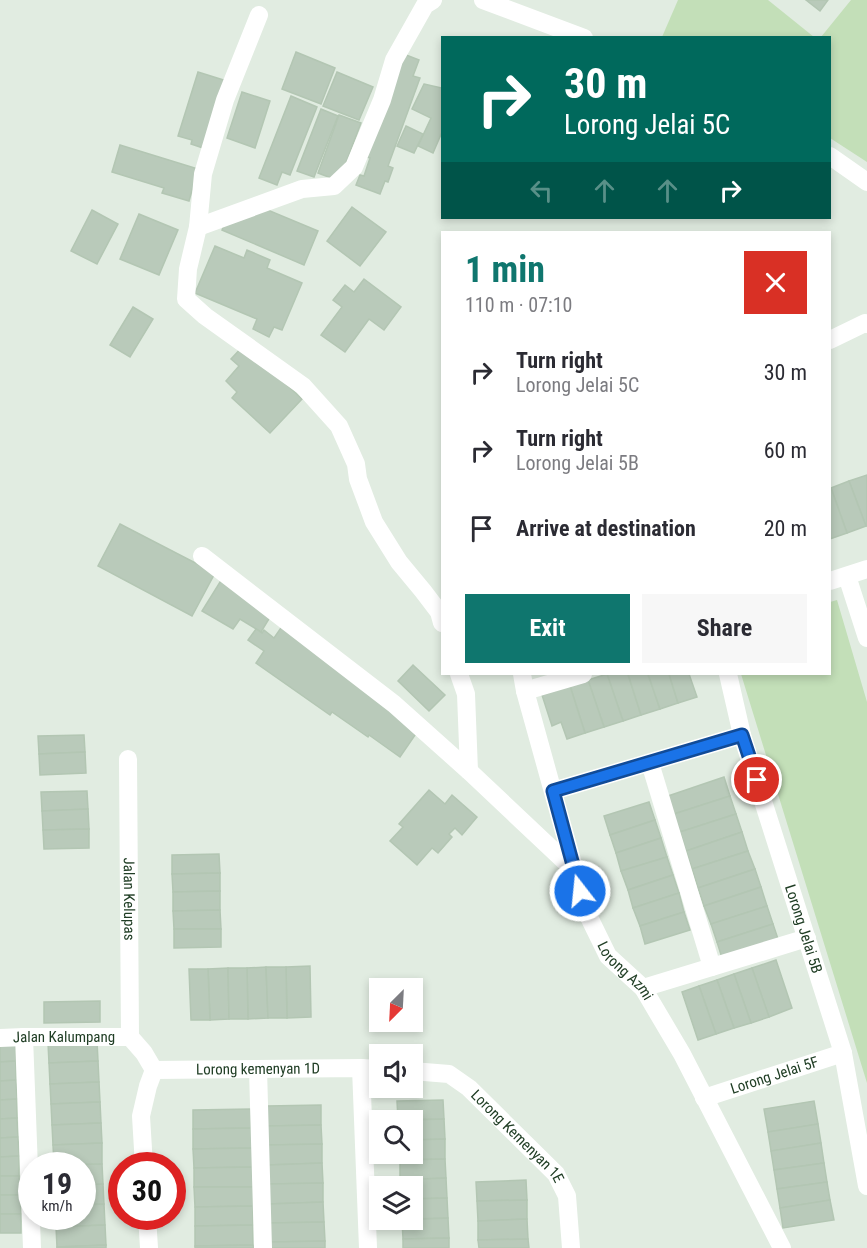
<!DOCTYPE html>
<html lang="en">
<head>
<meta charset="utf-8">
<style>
  :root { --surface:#fff; --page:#f7f7f7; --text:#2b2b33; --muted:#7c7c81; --accent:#0f766e }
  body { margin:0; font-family:"Roboto Condensed",sans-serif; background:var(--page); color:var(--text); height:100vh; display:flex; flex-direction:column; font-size:22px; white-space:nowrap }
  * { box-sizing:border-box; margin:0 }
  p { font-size:20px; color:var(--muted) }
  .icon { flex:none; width:33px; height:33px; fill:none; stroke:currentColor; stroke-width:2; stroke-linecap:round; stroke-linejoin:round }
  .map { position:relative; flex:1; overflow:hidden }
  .details { position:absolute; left:441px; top:231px; width:390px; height:444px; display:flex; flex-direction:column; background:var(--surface); border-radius:0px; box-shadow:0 3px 9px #0003 }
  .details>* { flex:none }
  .banner { position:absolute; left:441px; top:36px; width:390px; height:183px; border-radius:0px; box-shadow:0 3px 9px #0003; background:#00695c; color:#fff; overflow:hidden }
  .needle { width:39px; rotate:204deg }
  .tools { position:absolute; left:369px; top:978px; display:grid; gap:12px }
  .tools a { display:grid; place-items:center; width:54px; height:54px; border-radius:0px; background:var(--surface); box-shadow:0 3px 9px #0003; font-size:30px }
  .speed { position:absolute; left:18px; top:1152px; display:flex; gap:12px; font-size:30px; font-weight:700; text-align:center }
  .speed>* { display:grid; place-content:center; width:78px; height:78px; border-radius:50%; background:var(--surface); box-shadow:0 3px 9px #0003; line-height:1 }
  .speed small { font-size:15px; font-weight:400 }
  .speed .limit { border:9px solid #d22; background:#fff; color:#111 }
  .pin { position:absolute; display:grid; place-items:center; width:51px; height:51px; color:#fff; margin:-26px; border:3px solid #fff; border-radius:50%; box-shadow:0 2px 6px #0007 }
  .me { position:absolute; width:66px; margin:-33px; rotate:344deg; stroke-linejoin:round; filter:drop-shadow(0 0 4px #0008) }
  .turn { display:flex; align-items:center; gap:21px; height:126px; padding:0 24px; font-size:27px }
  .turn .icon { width:78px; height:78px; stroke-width:2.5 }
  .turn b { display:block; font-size:42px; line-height:51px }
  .lanes { display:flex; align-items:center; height:57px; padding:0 24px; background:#0003; justify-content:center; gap:30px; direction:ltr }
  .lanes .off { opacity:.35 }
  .round { display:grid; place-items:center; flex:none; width:63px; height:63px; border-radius:0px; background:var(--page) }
  .headline { display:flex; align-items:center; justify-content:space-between; height:102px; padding:0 24px }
  h1 { font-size:36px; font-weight:700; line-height:45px; color:var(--accent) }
  .cta { display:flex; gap:12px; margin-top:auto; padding:12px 24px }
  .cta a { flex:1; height:69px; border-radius:0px; background:var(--accent); color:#fff; font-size:24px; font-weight:700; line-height:69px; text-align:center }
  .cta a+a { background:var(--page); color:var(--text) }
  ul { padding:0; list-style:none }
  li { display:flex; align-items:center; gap:18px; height:78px; padding:0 24px }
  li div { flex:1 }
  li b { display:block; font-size:22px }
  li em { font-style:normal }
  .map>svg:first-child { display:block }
  .green { fill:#c3dfb8 }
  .building { fill:#b9caba; stroke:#b3c6b3; stroke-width:1.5 }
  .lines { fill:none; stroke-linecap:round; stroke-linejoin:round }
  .minor { stroke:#fff; stroke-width:18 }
  .route-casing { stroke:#114b97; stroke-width:15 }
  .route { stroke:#1a73e8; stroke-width:10 }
  .labels { text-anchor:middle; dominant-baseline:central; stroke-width:6; stroke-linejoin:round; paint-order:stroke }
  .street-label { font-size:15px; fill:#203e25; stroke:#f2f9f1 }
</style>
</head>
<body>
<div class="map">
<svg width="867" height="1248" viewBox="0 0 867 1248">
  <rect width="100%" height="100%" fill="#e1ece1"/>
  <!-- green -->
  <g class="green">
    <path d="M678,0H768L814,37H662Z"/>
    <path d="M851,0H867V162L830,138V38L821,37Z"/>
    <path d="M837,600L867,702V1083L741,674H830V602Z"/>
  </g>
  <!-- building -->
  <g class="building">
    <path d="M806,0H828L820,11Z"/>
    <path d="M296,52L335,68L321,104L282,89Z"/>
    <path d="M401,53L419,60L413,76L420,78L388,166L393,168L388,182L385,181L380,194L356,185L360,175L364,176L370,158L363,156Z"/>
    <path d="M198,72L230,82L203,148L191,144L192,140L178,136Z"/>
    <path d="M337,72L373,87L359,120L323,106Z"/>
    <path d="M424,84L442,88V132L433,153L418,146L431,118L412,109Z"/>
    <path d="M242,92L270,101L255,148L227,138Z"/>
    <path d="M291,96L317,107L290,175L282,172L277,185L259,178Z"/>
    <path d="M321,109L338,116L314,177L297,171Z"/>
    <path d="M339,115L361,123L339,181L318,173Z"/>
    <path d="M406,126L423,134L414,153L397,146Z"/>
    <path d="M120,145L198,169L189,201L162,193L164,188L112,172Z"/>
    <path d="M251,203L318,231L304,265L222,230L230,211Z"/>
    <path d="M352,207L386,232L360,266L327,241Z"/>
    <path d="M92,210L118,224L97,264L71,251Z"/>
    <path d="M139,214L178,230L159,275L120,259Z"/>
    <path d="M215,246L244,258L247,250L270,260L267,268L302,283L282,330L274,327L269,337L253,329L257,319L195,293Z"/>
    <path d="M364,279L401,307L384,330L369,319L345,352L321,335L342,307L333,300L345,285L354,292Z"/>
    <path d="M133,307L153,319L130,357L110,345Z"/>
    <path d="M244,345L302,399L270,433L232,398L237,392L226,381L239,366L231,359Z"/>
    <path d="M867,475V526H866L849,481Z"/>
    <path d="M849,481L866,526L847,533L831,488Z"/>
    <path d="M830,488H831L847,533L830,539Z"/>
    <path d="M120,524L215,573L192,616L98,566Z"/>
    <path d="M225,574L275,609L261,632L240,619L233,629L202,611Z"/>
    <path d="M285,622L422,725L400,757L369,735L368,737L332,712L330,715L256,663L264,651L248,640L256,629L262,633L264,630L274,638Z"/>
    <path d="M413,665L445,695L429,711L398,681Z"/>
    <path d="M607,674H628L641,715L623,721Z"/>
    <path d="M607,674L623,721L604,727L588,680Z"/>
    <path d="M628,674H648L660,709L641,715Z"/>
    <path d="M648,674H669L678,703L660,709Z"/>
    <path d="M669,674H689L697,697L678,703Z"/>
    <path d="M588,680L604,727L585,733L570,686Z"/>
    <path d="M570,686L585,733L567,739L561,722L552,726L542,695Z"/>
    <path d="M84,735L85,752L39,754L38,736Z"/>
    <path d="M85,752L86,773L40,775L39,754Z"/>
    <path d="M724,777L730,796L674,814L668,796Z"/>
    <path d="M429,790L445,804L452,795L477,817L462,835L455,828L449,834L452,837L438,853L432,848L417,865L390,841L403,827L399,824Z"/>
    <path d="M87,791L88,809L42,811L41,792Z"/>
    <path d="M730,796L736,814L680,832L674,814Z"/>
    <path d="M649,802L655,820L610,835L604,816Z"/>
    <path d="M88,809L89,829L43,830L42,811Z"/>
    <path d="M736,814L742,832L686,851L680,832Z"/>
    <path d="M655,820L661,838L616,853L610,835Z"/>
    <path d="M89,829V848L44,849L43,830Z"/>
    <path d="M742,832L748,851L692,869L686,851Z"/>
    <path d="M661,838L667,857L621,871L616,853Z"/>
    <path d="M748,851L755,869L698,888L692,869Z"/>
    <path d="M219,854L220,873L172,874V855Z"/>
    <path d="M667,857L673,875L628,890L621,871Z"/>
    <path d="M755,869L761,887L704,906L698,888Z"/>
    <path d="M220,873V891L173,892L172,874Z"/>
    <path d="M673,875L679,893L633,908L628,890Z"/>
    <path d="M761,887L767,906L711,924L704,906Z"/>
    <path d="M220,891V910L173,911V892Z"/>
    <path d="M679,893L684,912L640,926L633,908Z"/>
    <path d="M767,906L773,924L717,942L711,924Z"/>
    <path d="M220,910L221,929H174L173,911Z"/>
    <path d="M684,912L690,930L645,944L640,926Z"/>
    <path d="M773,924L779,942L723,961L717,942Z"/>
    <path d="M174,929H221V947L174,948Z"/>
    <path d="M776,960L792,1008L769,1017L752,968Z"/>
    <path d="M310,966L311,1017L287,1018L286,967Z"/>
    <path d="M266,967L268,1018L248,1019L247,968Z"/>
    <path d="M266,967H286L287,1018H268Z"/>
    <path d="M228,968L229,1019L210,1020L208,969Z"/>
    <path d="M228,968H247L248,1019H229Z"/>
    <path d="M752,968L769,1017L751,1023L734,974Z"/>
    <path d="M189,969H208L210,1020H191Z"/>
    <path d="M734,974L751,1023L734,1028L717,980Z"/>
    <path d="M717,980L734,1028L716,1034L699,986Z"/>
    <path d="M699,986L716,1034L698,1040L682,992Z"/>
    <path d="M100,1001V1022L44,1023V1002Z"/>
    <path d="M97,1041L98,1061L49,1063L48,1043Z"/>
    <path d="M15,1042L16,1061L0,1062V1043Z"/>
    <path d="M16,1061V1080L0,1081V1062Z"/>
    <path d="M98,1061L99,1082L50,1084L49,1063Z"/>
    <path d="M16,1080L17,1099L0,1100V1081Z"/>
    <path d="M99,1082L100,1102L51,1104L50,1084Z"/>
    <path d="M17,1099V1118L0,1119V1100Z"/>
    <path d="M443,1100L444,1119L398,1120L397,1101Z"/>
    <path d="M814,1101L818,1124L768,1132L764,1109Z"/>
    <path d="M100,1102L101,1123L52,1125L51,1104Z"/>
    <path d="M321,1105V1125L267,1126V1106Z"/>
    <path d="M251,1109V1128L193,1129V1110Z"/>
    <path d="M17,1118L18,1137L0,1138V1119Z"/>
    <path d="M444,1119L445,1139L412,1140V1120H411Z"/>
    <path d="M101,1123L102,1143L53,1145L52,1125Z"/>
    <path d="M818,1124L821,1143L771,1151L768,1132Z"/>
    <path d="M321,1125L322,1144L268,1145L267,1126Z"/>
    <path d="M251,1128L252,1148L193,1149V1129Z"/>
    <path d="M18,1137L19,1156L0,1157V1138Z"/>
    <path d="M445,1139V1159L400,1160L399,1154H412V1140Z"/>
    <path d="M102,1143V1164L54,1165L53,1145Z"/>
    <path d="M821,1143L824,1163L774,1170L771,1151Z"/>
    <path d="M322,1144V1163L268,1165V1145Z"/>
    <path d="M252,1148V1167L194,1168L193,1149Z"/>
    <path d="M19,1156V1176H0V1157Z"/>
    <path d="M445,1159L446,1178L400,1180V1160Z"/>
    <path d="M322,1163L323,1183L269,1184L268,1165Z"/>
    <path d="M824,1163L827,1182L777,1189L774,1170Z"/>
    <path d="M102,1164L103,1184L82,1185V1166L54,1165Z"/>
    <path d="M252,1167L253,1187H194V1168Z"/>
    <path d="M0,1176H19L20,1195H0Z"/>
    <path d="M446,1178L447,1198L412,1199V1186H401L400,1180Z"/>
    <path d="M526,1180L527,1200L477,1201L476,1182Z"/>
    <path d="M827,1182L830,1200L780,1208L777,1189Z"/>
    <path d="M323,1183V1202L269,1204V1184Z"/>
    <path d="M103,1184L104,1204L82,1205V1185Z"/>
    <path d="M194,1187H253V1206L195,1207Z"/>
    <path d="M0,1195H20L21,1214H0Z"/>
    <path d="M447,1198L448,1218L412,1219V1199Z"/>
    <path d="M527,1200V1219L478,1221L477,1201Z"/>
    <path d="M830,1200L834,1220L783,1228L780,1208Z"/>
    <path d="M323,1202L324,1222L270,1223L269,1204Z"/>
    <path d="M104,1204L105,1225L56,1227V1216H82V1205Z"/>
    <path d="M253,1206V1225L195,1226V1207Z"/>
    <rect x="0" y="1214" width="21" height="19"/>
    <path d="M448,1218L449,1238L403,1239L402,1220Z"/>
    <path d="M527,1219L528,1239L478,1240V1221Z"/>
    <path d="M324,1222L325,1241L271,1242L270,1223Z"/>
    <path d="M105,1225L106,1245L57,1247L56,1227Z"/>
    <path d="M253,1225V1245L195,1246V1226Z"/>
    <path d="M449,1238V1248H403V1239Z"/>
    <path d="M528,1239L529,1248H479L478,1240Z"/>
    <path d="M325,1241V1248H271V1242Z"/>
    <path d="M106,1245V1248H57V1247Z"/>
    <path d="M253,1245L254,1248H195V1246Z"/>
  </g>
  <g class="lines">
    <!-- minor -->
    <g class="minor">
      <path d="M483,0L584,38"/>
      <path d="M259,15L225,100L203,174L198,227L188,269L186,299L205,316L303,386L339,426L356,464L358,479L374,522L399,562L423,591L439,612L442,623"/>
      <path d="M830,156L867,182"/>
      <path d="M198,227L302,189L334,186L354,167L382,100L394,60L425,5L433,0"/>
      <path d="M830,340L865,323L867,324"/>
      <path d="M202,556L394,704L469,771L574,870"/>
      <path d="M847,576L867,638"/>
      <path d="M830,581L867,569"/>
      <path d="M459,674L466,694L469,771"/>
      <path id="s1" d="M522,674L525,691L586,911L608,956L643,988L682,1054L782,1248"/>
      <path id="s2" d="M728,674L742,735L843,1053L867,1186"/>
      <path d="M525,691L583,674"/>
      <path id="s3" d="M128,759L130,1037"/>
      <path d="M650,763L712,967"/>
      <path d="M553,791L742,735"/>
      <path d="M643,988L807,938"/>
      <path d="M24,1037L32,1248"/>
      <path d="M130,1037L144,1053L154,1070L148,1086L141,1116L144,1166"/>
      <path id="s4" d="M0,1038L24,1037H130"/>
      <path d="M361,1068L368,1248"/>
      <path d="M258,1069L263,1248"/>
      <path id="s5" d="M154,1070L361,1068L380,1069"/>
      <path id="s6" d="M412,1071L449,1074L469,1088L556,1174L567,1196L571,1248"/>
      <path id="s7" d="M704,1098L843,1053"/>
      <path d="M147,1216L149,1248"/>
    </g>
  </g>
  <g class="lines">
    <defs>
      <path id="route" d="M580,891L553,791L742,735L757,780"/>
    </defs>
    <!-- route casing -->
    <use href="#route" class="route-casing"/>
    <!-- route -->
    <use href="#route" class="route"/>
  </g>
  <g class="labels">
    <!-- street labels -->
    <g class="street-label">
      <text stroke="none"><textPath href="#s3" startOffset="140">Jalan Kelupas</textPath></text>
      <text stroke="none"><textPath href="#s2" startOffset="266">Lorong Jelai 5B</textPath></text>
      <text stroke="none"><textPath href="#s1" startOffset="318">Lorong Azmi</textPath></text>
      <text stroke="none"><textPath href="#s4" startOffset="64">Jalan Kalumpang</textPath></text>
      <text stroke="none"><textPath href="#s5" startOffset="104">Lorong kemenyan 1D</textPath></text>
      <text stroke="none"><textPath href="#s7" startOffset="74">Lorong Jelai 5F</textPath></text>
      <text stroke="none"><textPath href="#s6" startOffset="130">Lorong Kemenyan 1E</textPath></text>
    </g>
  </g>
</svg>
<div class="tools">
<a><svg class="needle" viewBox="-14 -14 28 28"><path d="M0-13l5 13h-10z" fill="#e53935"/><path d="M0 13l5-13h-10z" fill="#7c7c81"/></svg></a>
<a><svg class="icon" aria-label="sound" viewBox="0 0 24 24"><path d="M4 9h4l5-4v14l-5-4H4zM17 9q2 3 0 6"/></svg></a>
<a><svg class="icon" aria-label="search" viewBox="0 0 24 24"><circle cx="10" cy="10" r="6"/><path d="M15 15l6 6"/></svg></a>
<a><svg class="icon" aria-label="layers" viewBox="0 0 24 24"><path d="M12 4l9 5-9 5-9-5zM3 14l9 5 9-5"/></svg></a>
</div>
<div class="speed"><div>19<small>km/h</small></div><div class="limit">30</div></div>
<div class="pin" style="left:757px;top:780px;background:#d93025"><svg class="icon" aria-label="arrive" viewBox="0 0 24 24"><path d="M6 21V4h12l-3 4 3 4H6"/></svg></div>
<svg class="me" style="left:580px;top:891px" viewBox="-20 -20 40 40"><circle r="17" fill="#1a73e8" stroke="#fff" stroke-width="3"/><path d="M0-11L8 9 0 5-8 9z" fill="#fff"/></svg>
<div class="banner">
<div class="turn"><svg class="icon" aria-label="right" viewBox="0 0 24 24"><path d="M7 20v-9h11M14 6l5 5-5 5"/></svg><div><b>30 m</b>Lorong Jelai 5C</div></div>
<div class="lanes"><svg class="icon off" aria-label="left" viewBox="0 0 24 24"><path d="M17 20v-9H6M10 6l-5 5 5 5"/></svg><svg class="icon off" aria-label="ahead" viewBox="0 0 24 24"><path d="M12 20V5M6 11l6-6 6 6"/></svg><svg class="icon off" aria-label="ahead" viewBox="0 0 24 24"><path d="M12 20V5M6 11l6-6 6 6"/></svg><svg class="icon" aria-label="right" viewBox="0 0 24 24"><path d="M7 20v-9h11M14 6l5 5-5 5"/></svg></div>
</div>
<section class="details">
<div class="headline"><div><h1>1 min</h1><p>110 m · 07:10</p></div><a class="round" style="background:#d93025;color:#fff"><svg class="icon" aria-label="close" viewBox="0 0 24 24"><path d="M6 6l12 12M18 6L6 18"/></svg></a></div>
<ul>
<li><svg class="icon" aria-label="right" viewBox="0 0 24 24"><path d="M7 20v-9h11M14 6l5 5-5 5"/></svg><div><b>Turn right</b><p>Lorong Jelai 5C</p></div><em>30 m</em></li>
<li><svg class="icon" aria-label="right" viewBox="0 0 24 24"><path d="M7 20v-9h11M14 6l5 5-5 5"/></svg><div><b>Turn right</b><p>Lorong Jelai 5B</p></div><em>60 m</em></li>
<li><svg class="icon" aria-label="arrive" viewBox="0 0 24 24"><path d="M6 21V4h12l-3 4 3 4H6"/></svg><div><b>Arrive at destination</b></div><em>20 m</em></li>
</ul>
<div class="cta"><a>Exit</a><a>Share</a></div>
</section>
</div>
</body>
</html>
